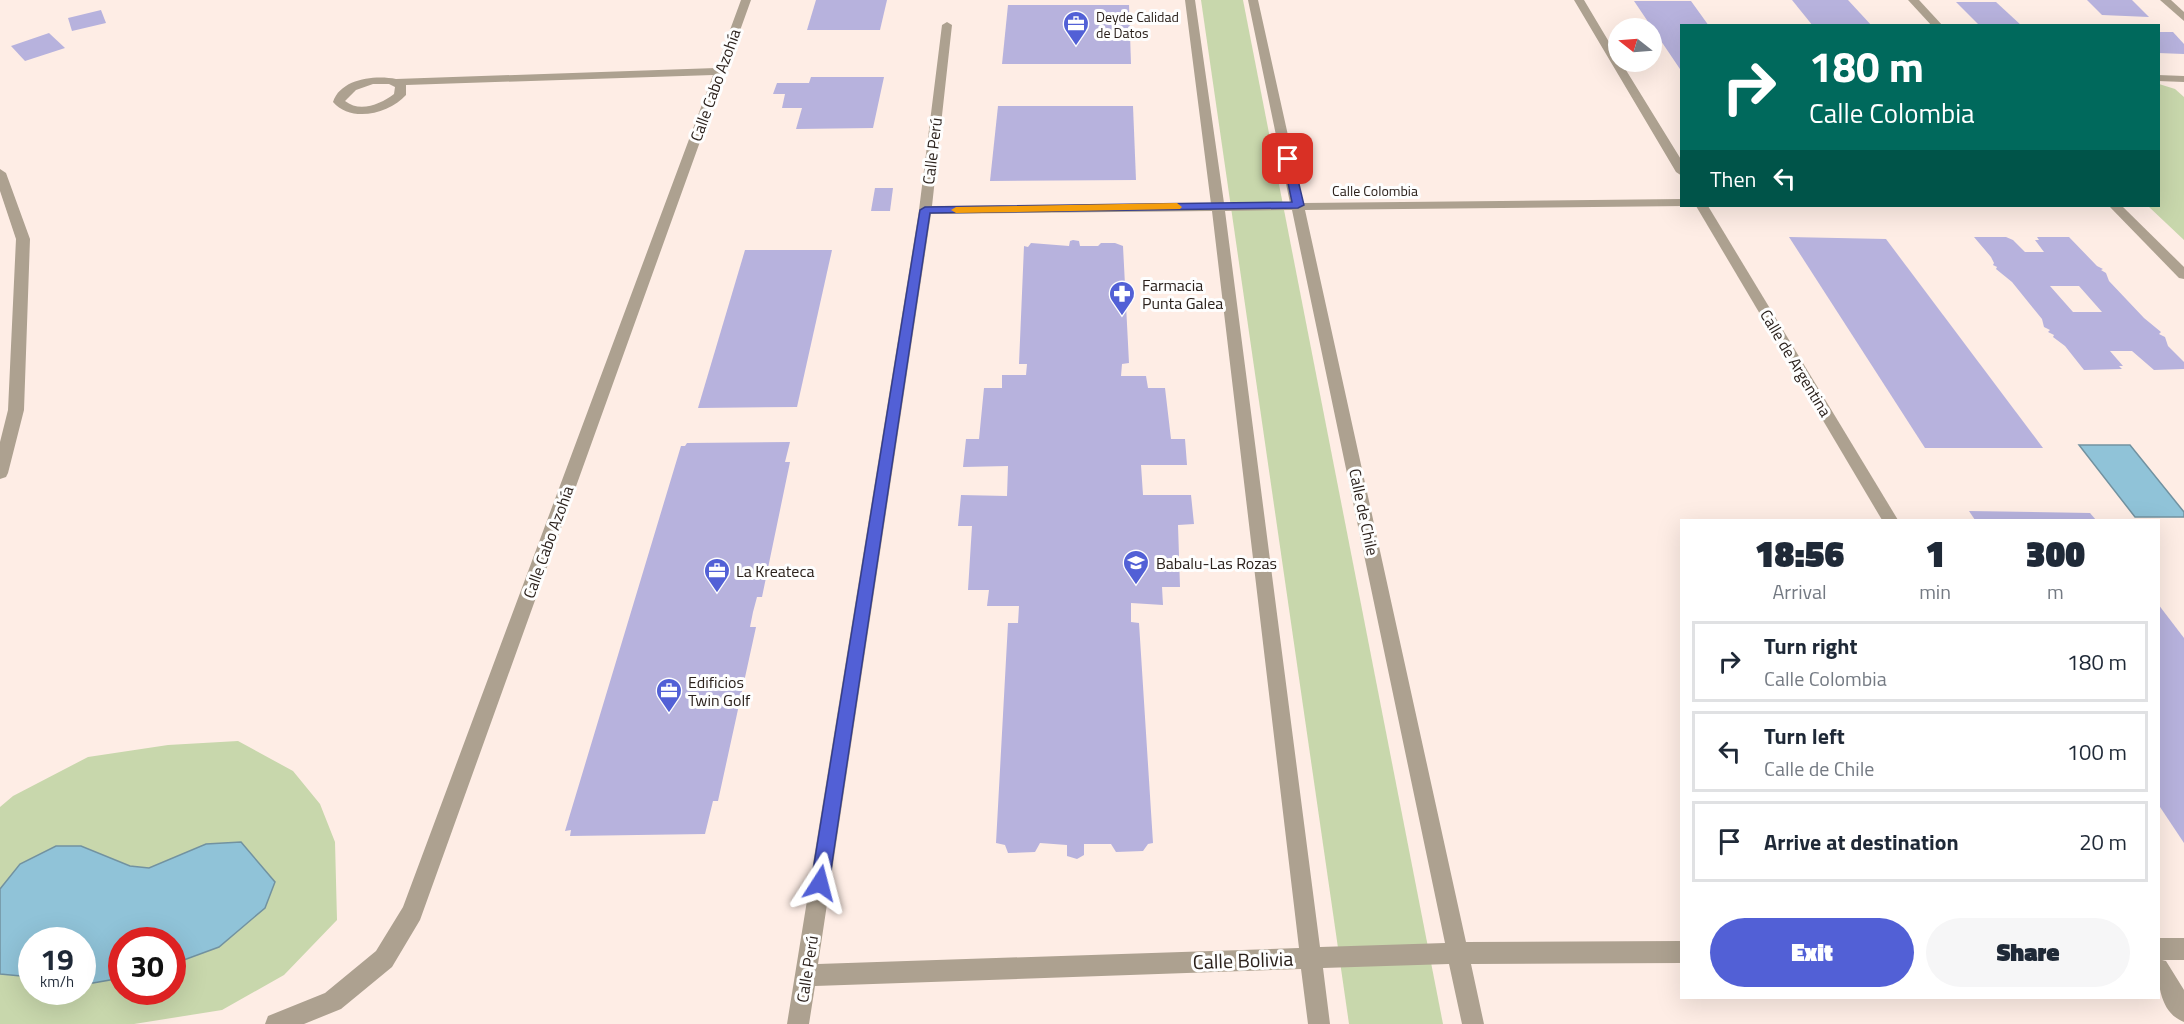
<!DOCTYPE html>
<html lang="en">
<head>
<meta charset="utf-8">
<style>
  :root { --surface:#fff; --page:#f6f6f7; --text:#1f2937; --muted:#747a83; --line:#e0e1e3; --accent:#5260d6 }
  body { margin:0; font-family:"Titillium Web",sans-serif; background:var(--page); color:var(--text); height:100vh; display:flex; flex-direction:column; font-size:22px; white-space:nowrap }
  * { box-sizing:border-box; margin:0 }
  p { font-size:20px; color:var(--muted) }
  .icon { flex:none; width:33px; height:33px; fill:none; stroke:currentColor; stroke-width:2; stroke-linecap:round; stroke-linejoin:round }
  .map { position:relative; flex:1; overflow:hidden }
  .panel { position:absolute; left:1680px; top:519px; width:480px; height:480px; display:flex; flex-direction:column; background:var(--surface); border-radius:0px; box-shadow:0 6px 24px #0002 }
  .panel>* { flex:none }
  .hud { position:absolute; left:1680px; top:24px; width:480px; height:183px; border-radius:0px; box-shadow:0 6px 24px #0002; background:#00695c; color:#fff; overflow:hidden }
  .needle { width:39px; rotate:287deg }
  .fabs { position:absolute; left:1608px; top:18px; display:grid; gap:12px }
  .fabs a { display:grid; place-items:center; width:54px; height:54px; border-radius:50%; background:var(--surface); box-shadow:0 6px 24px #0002; font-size:30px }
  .speed { position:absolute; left:18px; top:927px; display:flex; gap:12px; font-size:30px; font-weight:700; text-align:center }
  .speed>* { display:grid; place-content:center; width:78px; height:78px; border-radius:50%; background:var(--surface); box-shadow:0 6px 24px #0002; line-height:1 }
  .speed small { font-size:15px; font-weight:400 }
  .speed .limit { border:9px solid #d22; background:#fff; color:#111 }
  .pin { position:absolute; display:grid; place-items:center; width:51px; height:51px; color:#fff; margin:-26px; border-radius:12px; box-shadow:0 3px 9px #0006 }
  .me { position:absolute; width:66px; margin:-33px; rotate:9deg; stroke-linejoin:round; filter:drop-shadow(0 0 4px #0008) }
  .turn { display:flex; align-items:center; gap:21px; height:126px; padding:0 30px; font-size:27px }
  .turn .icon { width:78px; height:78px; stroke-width:2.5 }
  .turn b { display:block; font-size:42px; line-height:51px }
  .then { display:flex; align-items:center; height:57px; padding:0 30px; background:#0003; gap:12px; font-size:22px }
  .eta { display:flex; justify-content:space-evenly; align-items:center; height:102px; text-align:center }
  .eta b { font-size:36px; font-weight:800; line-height:42px }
  .button { display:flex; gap:12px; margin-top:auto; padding:12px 30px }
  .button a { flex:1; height:69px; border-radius:36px; background:var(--accent); color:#fff; font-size:24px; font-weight:800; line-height:69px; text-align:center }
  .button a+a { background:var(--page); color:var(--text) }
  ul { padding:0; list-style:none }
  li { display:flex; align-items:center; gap:18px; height:81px; margin:0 12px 9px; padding:0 18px; border:3px solid var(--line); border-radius:0px }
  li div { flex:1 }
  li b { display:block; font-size:22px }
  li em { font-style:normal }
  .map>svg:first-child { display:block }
  .green { fill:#c8d7ac; fill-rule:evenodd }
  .water { fill:#90c3d8; stroke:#7292a0; stroke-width:1.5 }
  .building { fill:#b7b2dd; fill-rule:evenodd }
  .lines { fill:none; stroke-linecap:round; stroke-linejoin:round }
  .minor { fill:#ada190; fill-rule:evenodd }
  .tertiary { fill:#ada190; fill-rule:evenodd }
  .route { fill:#5260d6; stroke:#353e8b; stroke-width:1.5 }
  .slow { fill:#f59e0b }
  .labels { text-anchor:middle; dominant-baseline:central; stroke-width:6; stroke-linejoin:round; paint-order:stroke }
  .far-poi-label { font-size:14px; fill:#2b211c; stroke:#fefefe; text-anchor:start }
  .far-street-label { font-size:14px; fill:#2b211c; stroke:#fefefe }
  .street-label { font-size:16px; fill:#2b211c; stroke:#fefefe }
  .poi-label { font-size:16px; fill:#2b211c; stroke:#fefefe; text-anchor:start }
  .near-street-label { font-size:20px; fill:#2b211c; stroke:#fefefe }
</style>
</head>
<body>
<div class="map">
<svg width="2184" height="1024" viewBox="0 0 2184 1024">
  <rect width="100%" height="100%" fill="#feede5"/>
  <!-- green -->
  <g class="green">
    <path d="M1201,0H1243L1443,1024H1349Z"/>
    <path d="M2159,84L2175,89L2184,97V240L2148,206H2158Z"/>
    <path d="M238,741L293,771L320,804L335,842L337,920L284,975L222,1010L134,1024H0V807L13,796L88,757L168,745ZM32,940H82V992H32ZM122,940H172V992H122Z"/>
  </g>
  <!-- water -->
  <g class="water">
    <path d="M2079,445H2130L2184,512V517H2135Z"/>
    <path d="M241,842L275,882L265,908L219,947L173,964L172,940H122L121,978L93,983L83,982L82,940H32L31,977L0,974V889L20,864L56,846H81L130,866L149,868L206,844Z"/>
  </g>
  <!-- building -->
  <g class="building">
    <path d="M816,0H887L880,30H807Z"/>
    <path d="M1792,0H1848L1872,26H1813Z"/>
    <path d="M2087,0H2132L2149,17L2102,15Z"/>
    <path d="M1634,1H1691L1709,26H1682V72Z"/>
    <path d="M1956,2H1996L2022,26H1980Z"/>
    <path d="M1008,5H1129L1131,64H1002Z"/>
    <path d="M101,10L106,23L72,31L68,18Z"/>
    <path d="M2158,32H2173L2184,44V54L2158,53Z"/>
    <path d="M49,33L65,48L25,61L11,46Z"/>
    <path d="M811,77H884L873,128L796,129L802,108H782L785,94H773L777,83H809Z"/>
    <path d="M998,106H1133L1136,180L990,181Z"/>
    <path d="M875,188H893L890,211H871Z"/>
    <path d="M1789,237L1886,239L2043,448H1925Z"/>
    <path d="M1974,237H2006L2013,240L2025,252H2044L2035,240H2039L2037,237H2069L2097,266L2103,269L2101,270L2106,273L2109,281L2144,318L2161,332L2159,334L2165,337L2168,346L2184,362V369L2154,370L2132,351H2110L2123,366H2119L2122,369L2084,370L2065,346L2053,337L2054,335L2048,332L2050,330L2044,327L2042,319L2012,282L1996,269L1997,267L1993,265L1994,263L1991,257ZM2050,286H2079L2102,312H2073Z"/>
    <path d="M1073,240L1079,241L1080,246H1098L1101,243H1115L1123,246L1129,363L1122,364L1121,376H1146L1148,388H1165L1171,439H1185L1187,465H1141L1143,495H1191L1194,524L1178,525L1180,587H1162L1163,605L1131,603V622L1139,623L1153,843L1148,844L1143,851L1116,852L1111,844H1084V855L1077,859L1067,856V845L1040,843L1035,852L1008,853L1005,845L996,843L1008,623H1018L1019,606H987L989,590H968L972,526H958L961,495L1007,496L1008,466L963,467L966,439H979L984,388H1002V375H1026L1027,364H1019L1024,246L1028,247L1031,243L1069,246L1070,241Z"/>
    <path d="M745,250H832L797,407L698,408Z"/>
    <path d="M790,442L785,462H790L762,597H757L753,612L750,627H756L718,801H713L705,834L570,836L571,830L565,831L681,446H685L687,443Z"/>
    <path d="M1969,511L2090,513L2096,520H1975Z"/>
    <path d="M2158,604L2184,638V843L2158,804Z"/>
  </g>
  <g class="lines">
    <!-- minor -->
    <g class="minor">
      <path d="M741,0H751L420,920L392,967L341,1009L304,1024H265L268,1016L325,993L376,951L403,907L713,75L406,85V95C389,114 351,123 333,102C341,78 376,75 396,79L716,68ZM373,84H389L395,87L394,94C381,104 360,113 345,101L356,90Z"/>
      <path d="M1185,0H1195L1224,203H1290L1248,0H1258L1303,203L1682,199V206H1687L1305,210L1466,942L1682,941V963L1471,964L1484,1024H1462L1449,964L1323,968L1330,1024H1308L1301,969L815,986L809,1024H787L919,210L942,25L947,22L952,25L932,206L1211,204ZM1292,210L1445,943L1320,947L1225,211ZM1212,211L1299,948L818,964L931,214Z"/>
      <path d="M1574,0H1584L1618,57V62H1621L1682,161V176L1676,172Z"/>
      <path d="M1908,0H1919L1943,26H1932Z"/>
      <path d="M2160,0H2171L2184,12V21Z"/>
      <path d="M2158,75L2184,76V82L2158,81Z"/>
      <path d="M1696,206H1708L1898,520H1882Z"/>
      <path d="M2109,206H2122L2184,267V279L2179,278Z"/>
      <path d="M2158,938H2184V960H2162L2166,961L2184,990V1022C2153,1010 2158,965 2158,938Z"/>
    </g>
    <!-- tertiary -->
    <path class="tertiary" d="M0,169L6,173L30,239L24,410L8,473L6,477L0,479V442L8,410L16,239L0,191Z"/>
  </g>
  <!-- route -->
  <path class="route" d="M1288,156L1293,159L1304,205L1298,208L930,213L829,883L826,889L820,891L814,889L811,883L920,210L925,207L1292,202L1283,159Z"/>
  <!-- slow -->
  <path class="slow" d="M1177,203L1182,207L1180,209L956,213L951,210L956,207Z"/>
  <!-- icons -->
  <defs>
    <symbol id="office-pin" viewBox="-11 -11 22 30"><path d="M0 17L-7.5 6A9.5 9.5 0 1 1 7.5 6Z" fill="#5260d6" stroke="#fefefe"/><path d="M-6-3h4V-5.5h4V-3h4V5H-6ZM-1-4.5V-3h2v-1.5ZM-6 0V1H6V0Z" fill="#fff"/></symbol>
    <symbol id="pharmacy-pin" viewBox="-11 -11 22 30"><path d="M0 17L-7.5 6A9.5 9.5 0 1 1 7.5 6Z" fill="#5260d6" stroke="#fefefe"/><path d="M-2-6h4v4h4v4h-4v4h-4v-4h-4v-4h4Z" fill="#fff"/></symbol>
    <symbol id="school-pin" viewBox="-11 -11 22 30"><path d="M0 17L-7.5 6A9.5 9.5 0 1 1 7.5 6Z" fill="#5260d6" stroke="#fefefe"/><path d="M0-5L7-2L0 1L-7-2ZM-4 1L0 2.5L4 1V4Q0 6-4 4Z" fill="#fff"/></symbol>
  </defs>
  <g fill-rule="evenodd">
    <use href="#office-pin" x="1061" y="9" width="30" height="40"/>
    <use href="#pharmacy-pin" x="1107" y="279" width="30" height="40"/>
    <use href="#school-pin" x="1121" y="548" width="30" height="40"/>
    <use href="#office-pin" x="702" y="556" width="30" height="40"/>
    <use href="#office-pin" x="654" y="676" width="30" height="40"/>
  </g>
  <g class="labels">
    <!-- far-poi labels -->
    <g class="far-poi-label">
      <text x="1096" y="16">Deyde Calidad<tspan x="1096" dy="16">de Datos</tspan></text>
    </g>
    <!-- far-street labels -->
    <g class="far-street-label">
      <text x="1375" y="190">Calle Colombia</text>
    </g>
    <!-- street labels -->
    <g class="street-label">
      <text transform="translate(715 85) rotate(-70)">Calle Cabo Azohía</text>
      <text transform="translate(932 151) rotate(-83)">Calle Perú</text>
      <text transform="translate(1796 363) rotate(59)">Calle de Argentina</text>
      <text transform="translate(1364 512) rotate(78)">Calle de Chile</text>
      <text transform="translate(548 542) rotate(-70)">Calle Cabo Azohía</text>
      <text transform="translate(807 969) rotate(-81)">Calle Perú</text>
    </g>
    <!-- poi labels -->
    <g class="poi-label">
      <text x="1142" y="285">Farmacia<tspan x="1142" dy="18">Punta Galea</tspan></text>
      <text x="1156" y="563">Babalu-Las Rozas</text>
      <text x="736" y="571">La Kreateca</text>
      <text x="688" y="682">Edificios<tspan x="688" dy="18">Twin Golf</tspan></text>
    </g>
    <!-- near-street labels -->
    <g class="near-street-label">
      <text transform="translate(1243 960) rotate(-2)">Calle Bolivia</text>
    </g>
  </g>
</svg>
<div class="fabs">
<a><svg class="needle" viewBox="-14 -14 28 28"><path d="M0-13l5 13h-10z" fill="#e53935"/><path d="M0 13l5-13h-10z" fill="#747a83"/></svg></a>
</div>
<div class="speed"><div>19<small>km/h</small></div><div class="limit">30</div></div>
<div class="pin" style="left:1288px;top:159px;background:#d93025"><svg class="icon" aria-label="arrive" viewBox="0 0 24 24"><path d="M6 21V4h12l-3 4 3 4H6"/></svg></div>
<svg class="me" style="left:820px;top:883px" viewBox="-20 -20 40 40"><path d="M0-17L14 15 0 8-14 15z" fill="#5260d6" stroke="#fff" stroke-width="4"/></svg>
<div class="hud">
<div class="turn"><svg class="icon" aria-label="right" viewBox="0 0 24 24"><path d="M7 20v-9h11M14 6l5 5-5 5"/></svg><div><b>180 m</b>Calle Colombia</div></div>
<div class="then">Then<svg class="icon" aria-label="left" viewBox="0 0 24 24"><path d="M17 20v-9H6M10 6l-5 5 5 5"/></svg></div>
</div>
<section class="panel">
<div class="eta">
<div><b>18:56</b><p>Arrival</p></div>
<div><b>1</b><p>min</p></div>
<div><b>300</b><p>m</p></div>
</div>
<ul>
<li><svg class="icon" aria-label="right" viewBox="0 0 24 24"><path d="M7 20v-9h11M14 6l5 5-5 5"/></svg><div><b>Turn right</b><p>Calle Colombia</p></div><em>180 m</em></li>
<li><svg class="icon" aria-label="left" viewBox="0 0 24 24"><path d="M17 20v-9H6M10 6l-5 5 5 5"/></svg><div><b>Turn left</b><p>Calle de Chile</p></div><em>100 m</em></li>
<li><svg class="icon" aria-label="arrive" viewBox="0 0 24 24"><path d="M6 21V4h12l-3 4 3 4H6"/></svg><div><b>Arrive at destination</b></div><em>20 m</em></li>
</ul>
<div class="button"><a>Exit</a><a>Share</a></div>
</section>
</div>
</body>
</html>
